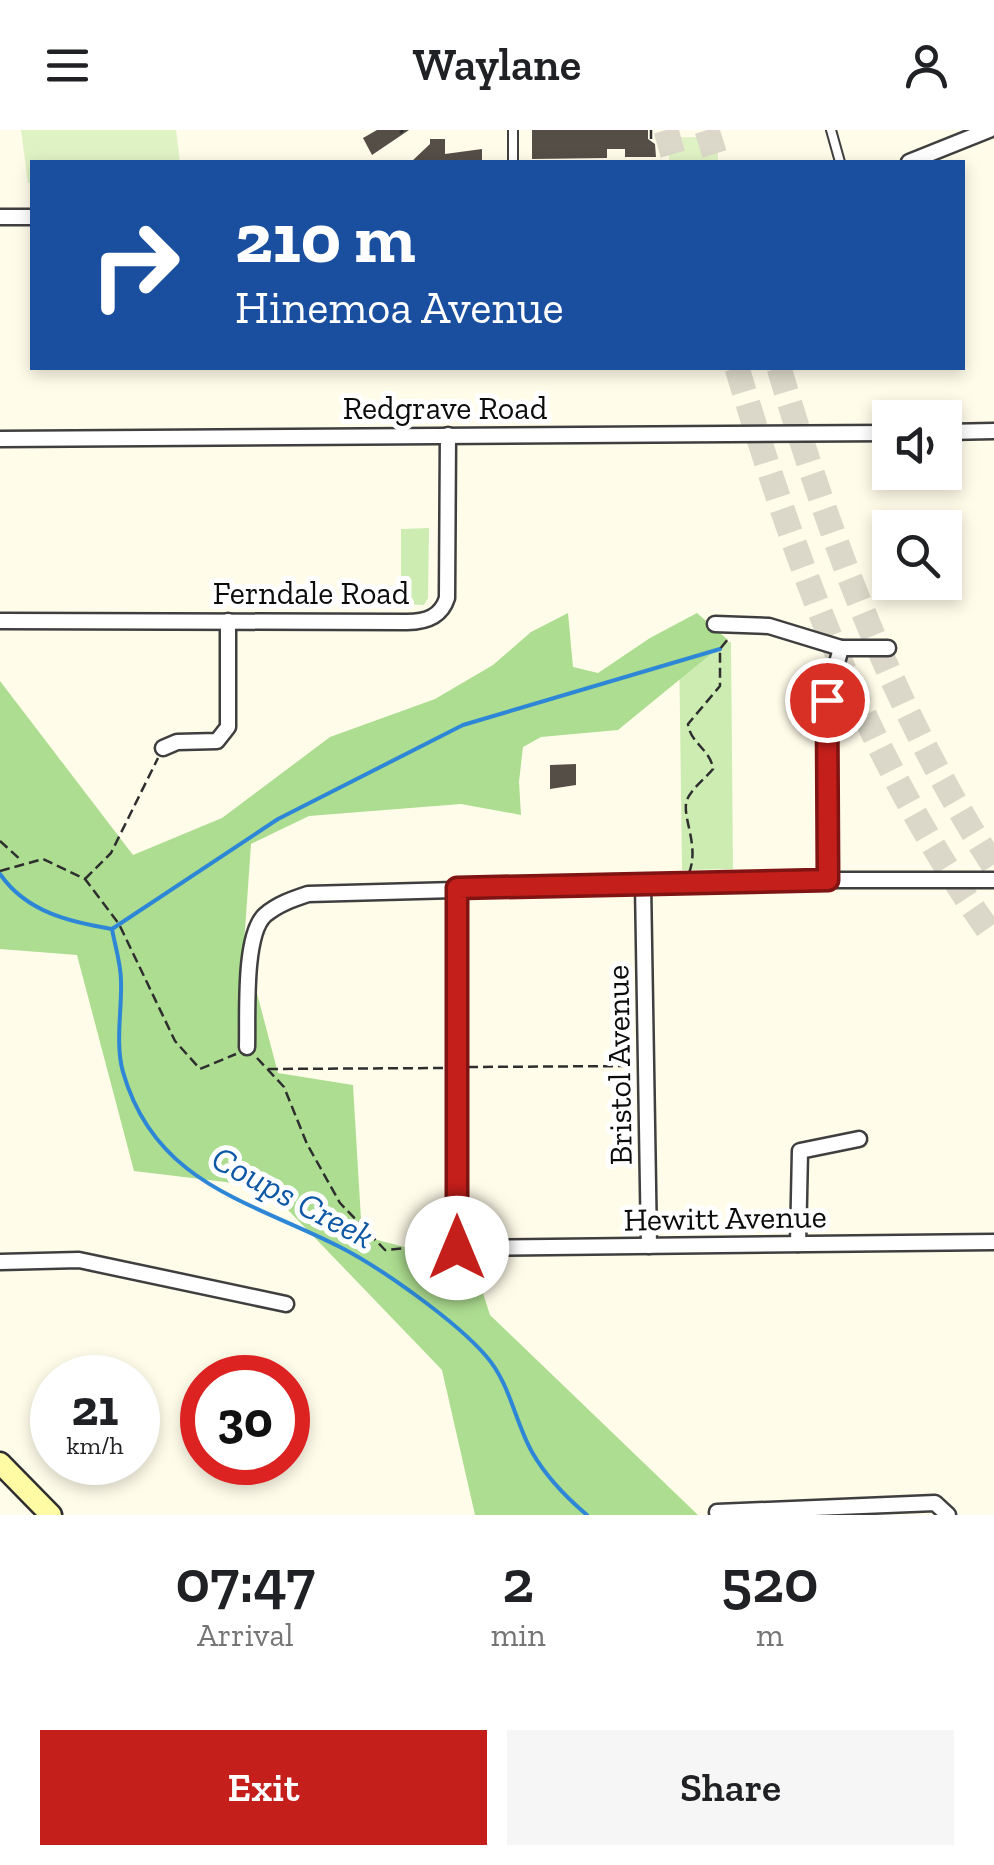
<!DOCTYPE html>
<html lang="en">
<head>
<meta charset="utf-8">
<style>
  :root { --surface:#fff; --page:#f6f6f6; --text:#202124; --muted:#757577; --accent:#c41f1b }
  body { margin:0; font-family:"Zilla Slab",serif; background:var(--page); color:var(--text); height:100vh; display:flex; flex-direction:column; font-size:38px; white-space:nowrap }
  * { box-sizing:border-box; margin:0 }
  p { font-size:32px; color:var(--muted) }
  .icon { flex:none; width:55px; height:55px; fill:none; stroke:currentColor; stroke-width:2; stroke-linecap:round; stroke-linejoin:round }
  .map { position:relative; height:1385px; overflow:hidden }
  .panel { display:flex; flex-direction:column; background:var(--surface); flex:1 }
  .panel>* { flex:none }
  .guide { position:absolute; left:30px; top:30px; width:935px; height:210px; border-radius:0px; box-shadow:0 5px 15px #0003; background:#1a4fa0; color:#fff; overflow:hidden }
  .controls { position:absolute; left:872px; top:270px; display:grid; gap:20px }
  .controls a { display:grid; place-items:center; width:90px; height:90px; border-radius:0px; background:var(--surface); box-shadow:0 5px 15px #0003; font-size:50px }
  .speed { position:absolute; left:30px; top:1225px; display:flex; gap:20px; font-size:50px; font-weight:700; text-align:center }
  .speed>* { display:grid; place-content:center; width:130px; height:130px; border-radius:50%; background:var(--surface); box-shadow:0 5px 15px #0003; line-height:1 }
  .speed small { font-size:25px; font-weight:400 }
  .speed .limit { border:15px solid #d22; background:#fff; color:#111 }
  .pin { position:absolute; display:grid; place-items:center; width:85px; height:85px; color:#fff; margin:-42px; border:5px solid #fff; border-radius:50%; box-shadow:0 2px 10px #0007 }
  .me { position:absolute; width:110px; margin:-55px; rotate:0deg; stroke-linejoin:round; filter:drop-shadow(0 0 8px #0008) }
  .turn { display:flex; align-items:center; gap:35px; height:210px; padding:0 40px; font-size:45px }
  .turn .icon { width:130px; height:130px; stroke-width:2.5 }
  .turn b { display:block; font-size:70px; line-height:85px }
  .eta { display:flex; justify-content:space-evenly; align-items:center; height:170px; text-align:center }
  .eta b { font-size:60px; font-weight:600; line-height:70px }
  .cta { display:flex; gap:20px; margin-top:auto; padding:20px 40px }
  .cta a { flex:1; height:115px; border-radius:0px; background:var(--accent); color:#fff; font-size:40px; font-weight:600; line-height:115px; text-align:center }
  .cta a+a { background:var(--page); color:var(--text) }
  header { display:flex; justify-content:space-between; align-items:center; height:130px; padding:0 40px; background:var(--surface); font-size:45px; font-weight:600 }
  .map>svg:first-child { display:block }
  .green { fill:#ccecb2 }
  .forest { fill:#addd90 }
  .pitch { fill:#dff2c4 }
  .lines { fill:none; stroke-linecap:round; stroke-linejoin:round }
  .stream { stroke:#2e87d6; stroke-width:4 }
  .building { fill:#554e47 }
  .highway-tunnel { stroke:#dbd8c9; stroke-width:25; stroke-dasharray:25 12; stroke-linecap:butt }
  .lane-casing { stroke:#3f3f3f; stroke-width:12 }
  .street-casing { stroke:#3f3f3f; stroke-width:19 }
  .secondary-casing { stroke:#2e2e2e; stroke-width:25 }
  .path { stroke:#2e2e2e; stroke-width:2.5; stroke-dasharray:10 5; stroke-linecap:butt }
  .lane { stroke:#fff; stroke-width:8 }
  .street { stroke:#fff; stroke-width:14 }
  .secondary { stroke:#fffba5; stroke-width:20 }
  .route-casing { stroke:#7f1412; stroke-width:25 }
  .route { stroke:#c41f1b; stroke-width:18 }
  .labels { text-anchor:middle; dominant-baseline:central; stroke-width:10; stroke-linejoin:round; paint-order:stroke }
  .street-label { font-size:32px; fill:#0c0c0c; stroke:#fff }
  .water-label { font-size:35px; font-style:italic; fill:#0e58a5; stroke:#fff }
</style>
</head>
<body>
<header><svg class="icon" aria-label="menu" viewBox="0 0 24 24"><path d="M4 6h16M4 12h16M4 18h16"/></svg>Waylane<svg class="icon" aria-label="person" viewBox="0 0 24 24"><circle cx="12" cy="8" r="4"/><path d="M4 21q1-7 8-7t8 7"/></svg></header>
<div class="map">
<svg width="994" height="1385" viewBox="0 0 994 1385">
  <rect width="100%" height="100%" fill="#fffcea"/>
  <!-- green -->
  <g class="green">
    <path d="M429,398L428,468L424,475L401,474V399Z"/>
    <path d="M679,511L731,512L733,739L682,740Z"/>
  </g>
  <!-- forest -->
  <path class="forest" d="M568,483L573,537L598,543L650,508L697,483L728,510L618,600L541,607L523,617L519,652L521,685L461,674L309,686L251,714L244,814L278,943L353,955L362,1106L474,1135L490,1185L698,1385H475L442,1240L266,1057L134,1041L77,825L0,819V551L133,725L222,688L330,607L435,569L493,535L531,502Z"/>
  <!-- pitch -->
  <g class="pitch">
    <path d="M21,0H176L180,32H32V53H28Z"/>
    <path d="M718,6V32H669V8Z"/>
  </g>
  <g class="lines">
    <!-- stream -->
    <g class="stream">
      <path d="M0,744C26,782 70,792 112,799C115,816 121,834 121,851C122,880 115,914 123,942C155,1054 250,1071 340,1117C381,1138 456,1191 486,1226C510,1253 515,1292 532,1322C545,1345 567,1368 587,1385"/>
      <path d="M112,799L278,689L463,595L720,519"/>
    </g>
  </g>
  <!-- building -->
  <g class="building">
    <path d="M377,0H409L372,25L363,8Z"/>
    <path d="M532,0H648V9L655,14L656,27H625V19H607V28L532,29Z"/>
    <path d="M430,9H445V24L482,19V32H411L430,14Z"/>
    <path d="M576,634V655L550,659V635Z"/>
  </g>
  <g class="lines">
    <!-- highway-tunnel -->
    <g class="highway-tunnel">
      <path d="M666,0L675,32"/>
      <path d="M707,0L717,32"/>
      <path d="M737,238C797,438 870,637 994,808"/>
      <path d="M779,238C831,412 894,582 994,736"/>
    </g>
    <defs>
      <g id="lane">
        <path d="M831,0L840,32"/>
        <path d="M513,32V0"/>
      </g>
      <g id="street">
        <path d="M909,32L989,0"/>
        <path d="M0,87H32"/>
        <path d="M945,302L994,301"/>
        <path d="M0,309L890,303"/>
        <path d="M0,491L407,492C426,492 441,487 447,468L448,305"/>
        <path d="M715,494L769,496L841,518H888"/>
        <path d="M163,618L177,612L217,611L228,597V491"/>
        <path d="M829,750L827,570L841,518"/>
        <path d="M643,754L649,1116"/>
        <path d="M457,759V1118L994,1112"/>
        <path d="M247,917C248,887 243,805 265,785C278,774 293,769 308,764L829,750H994"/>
        <path d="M798,1114L800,1021L859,1009"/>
        <path d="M0,1132L79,1130L286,1174"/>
        <path d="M717,1382L935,1373L948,1385"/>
      </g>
      <path id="secondary" d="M0,1333L51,1385"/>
    </defs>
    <!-- lane casing -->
    <use href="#lane" class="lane-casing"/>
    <!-- street casing -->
    <use href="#street" class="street-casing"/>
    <!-- secondary casing -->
    <use href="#secondary" class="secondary-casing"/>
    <!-- path -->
    <g class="path">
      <path d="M651,0V9"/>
      <path d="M400,3L403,0"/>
      <path d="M0,711L22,731"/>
      <path d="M0,741L43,729L85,749L119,794L175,911L200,939L236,924"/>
      <path d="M689,743C700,715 681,686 687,670C691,659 705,649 713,639C711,620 690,613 688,594L720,556V519L729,508"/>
      <path d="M85,749L111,723L158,628"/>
      <path d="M257,928L284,957L307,1014L340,1073L385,1120L442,1115"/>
      <path d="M468,937L635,936"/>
      <path d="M268,939L445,938"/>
    </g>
    <!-- lane -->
    <use href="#lane" class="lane"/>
    <!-- street -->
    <use href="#street" class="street"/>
    <!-- secondary -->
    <use href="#secondary" class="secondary"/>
  </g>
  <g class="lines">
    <defs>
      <path id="route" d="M457,1118V758L828,750L827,570"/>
    </defs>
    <!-- route casing -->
    <use href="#route" class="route-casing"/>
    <!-- route -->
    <use href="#route" class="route"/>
  </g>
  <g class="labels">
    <!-- street labels -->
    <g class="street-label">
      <text x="445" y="278">Redgrave Road</text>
      <text x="311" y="463">Ferndale Road</text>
      <text transform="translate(619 935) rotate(-91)">Bristol Avenue</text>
      <text transform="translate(725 1088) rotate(-1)">Hewitt Avenue</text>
    </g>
    <!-- water labels -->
    <g class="water-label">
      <text transform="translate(293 1067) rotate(28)">Coups Creek</text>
    </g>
  </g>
</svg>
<div class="controls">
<a><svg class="icon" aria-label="sound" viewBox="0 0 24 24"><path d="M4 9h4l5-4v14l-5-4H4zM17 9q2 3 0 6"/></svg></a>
<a><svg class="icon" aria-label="search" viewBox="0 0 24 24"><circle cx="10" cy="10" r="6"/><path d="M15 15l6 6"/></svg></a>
</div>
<div class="speed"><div>21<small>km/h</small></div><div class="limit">30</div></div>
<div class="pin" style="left:827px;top:570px;background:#d93025"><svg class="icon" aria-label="arrive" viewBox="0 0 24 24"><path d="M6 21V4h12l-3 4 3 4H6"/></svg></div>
<svg class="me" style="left:457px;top:1118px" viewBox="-20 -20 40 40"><circle r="19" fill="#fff"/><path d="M0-13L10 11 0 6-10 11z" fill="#c41f1b"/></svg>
<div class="guide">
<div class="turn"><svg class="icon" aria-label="right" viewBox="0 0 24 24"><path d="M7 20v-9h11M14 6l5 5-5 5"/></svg><div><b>210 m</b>Hinemoa Avenue</div></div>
</div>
</div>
<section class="panel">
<div class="eta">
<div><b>07:47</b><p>Arrival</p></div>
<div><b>2</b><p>min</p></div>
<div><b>520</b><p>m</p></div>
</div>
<div class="cta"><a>Exit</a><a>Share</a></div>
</section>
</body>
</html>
